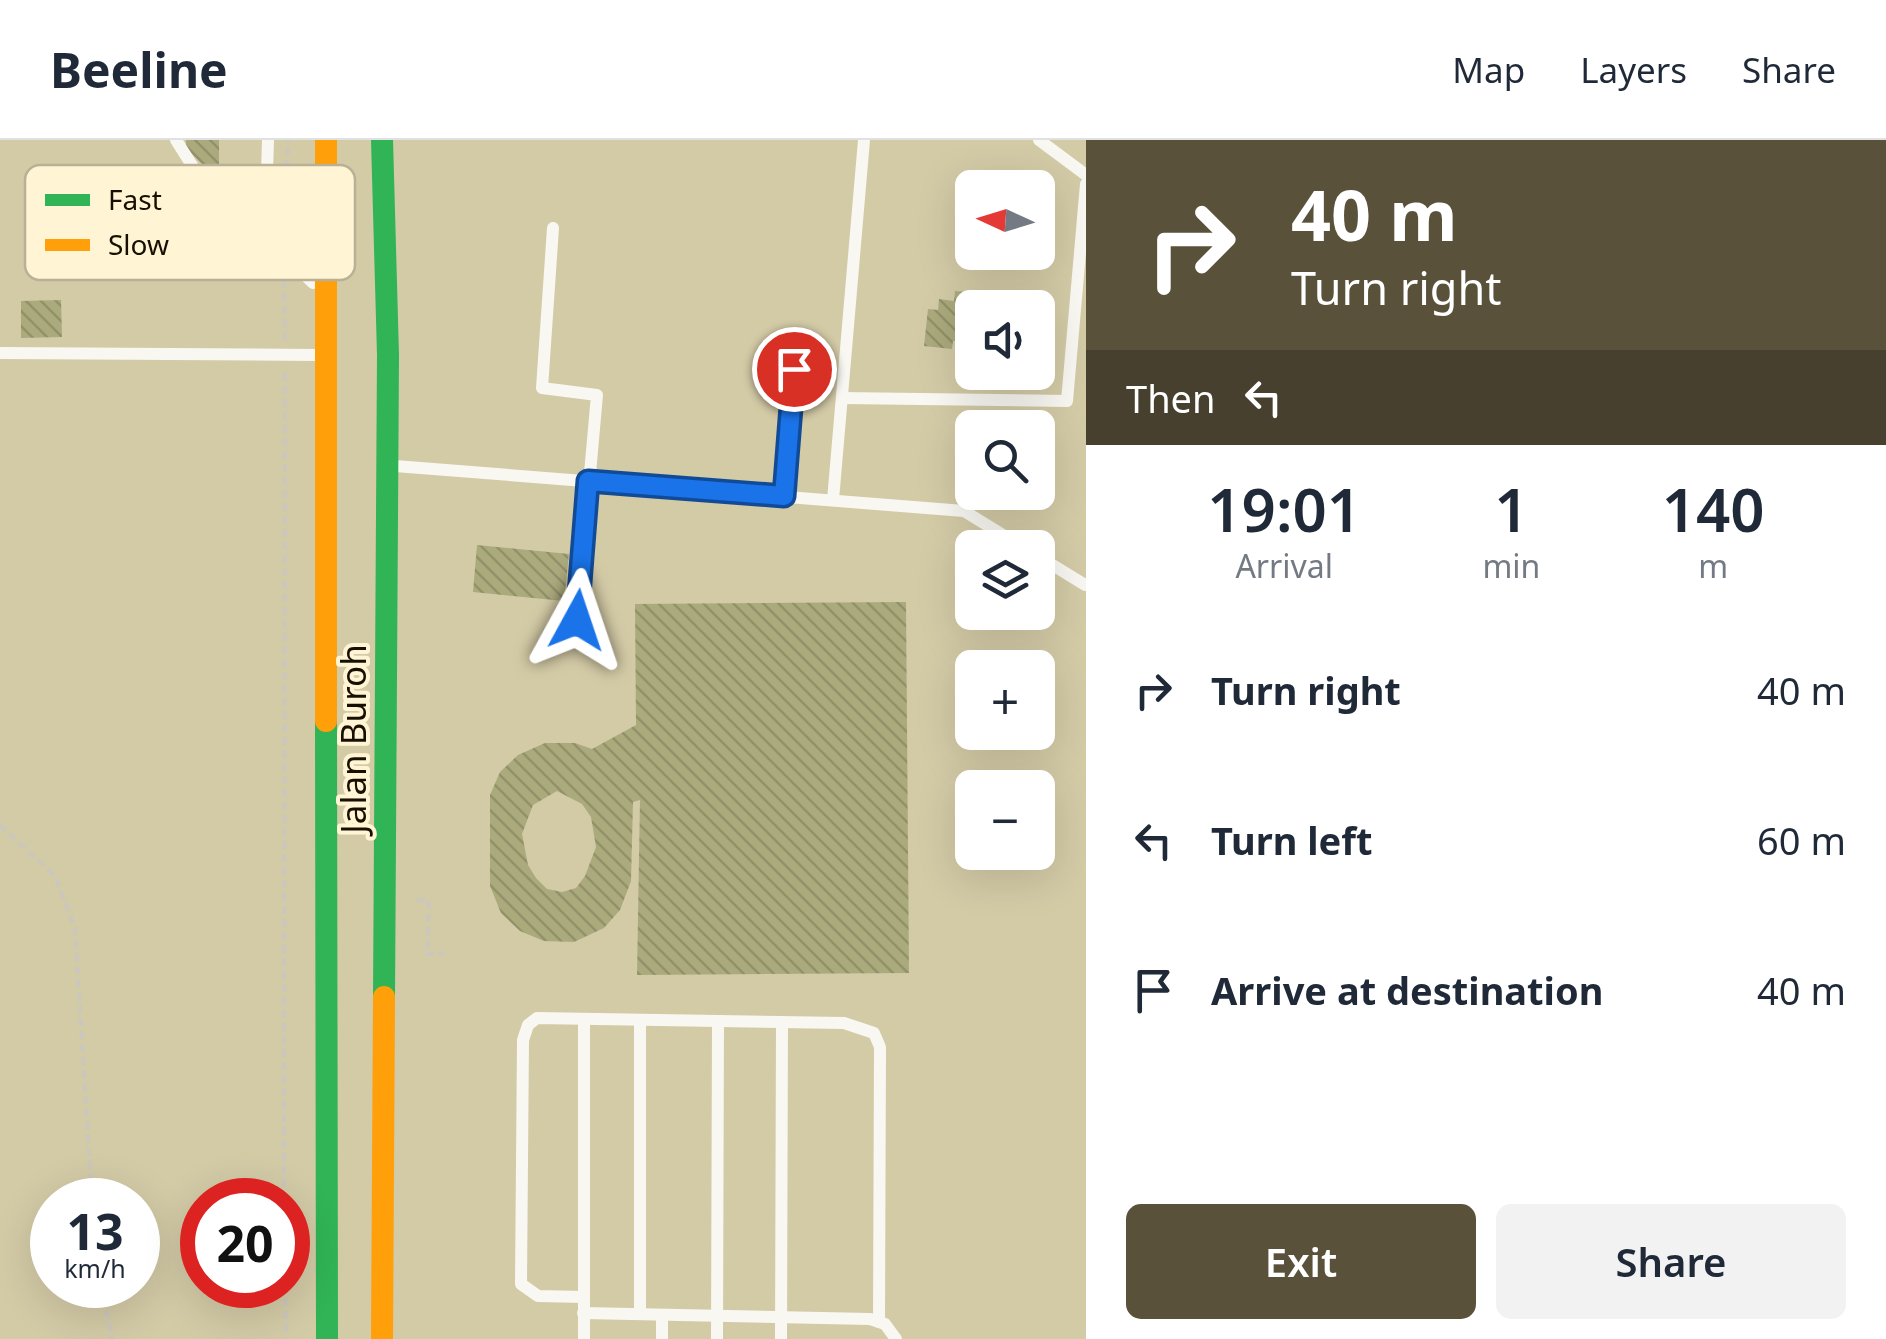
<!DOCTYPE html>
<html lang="en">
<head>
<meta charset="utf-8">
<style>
  :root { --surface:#fff; --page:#f2f2f3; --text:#1f2937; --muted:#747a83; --line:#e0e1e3; --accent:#59513a }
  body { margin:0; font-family:"Noto Sans",sans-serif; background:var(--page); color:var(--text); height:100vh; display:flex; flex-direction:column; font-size:38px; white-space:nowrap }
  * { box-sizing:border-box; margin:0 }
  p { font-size:32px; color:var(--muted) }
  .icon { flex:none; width:55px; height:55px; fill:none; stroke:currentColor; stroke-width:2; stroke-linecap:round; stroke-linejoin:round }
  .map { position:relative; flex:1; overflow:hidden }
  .panel { display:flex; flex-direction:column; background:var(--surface); width:800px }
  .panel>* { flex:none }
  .banner { background:#59513a; color:#fff; overflow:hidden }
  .needle { width:65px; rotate:274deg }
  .controls { position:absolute; left:955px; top:30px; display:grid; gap:20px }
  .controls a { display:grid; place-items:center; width:100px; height:100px; border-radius:15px; background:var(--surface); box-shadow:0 10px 40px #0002; font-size:50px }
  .speed { position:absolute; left:30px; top:1038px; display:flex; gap:20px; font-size:50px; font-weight:700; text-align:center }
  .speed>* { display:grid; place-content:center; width:130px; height:130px; border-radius:50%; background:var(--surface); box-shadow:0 10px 40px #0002; line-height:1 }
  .speed small { font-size:25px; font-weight:400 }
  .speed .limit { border:15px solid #d22; background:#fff; color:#111 }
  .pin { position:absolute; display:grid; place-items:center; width:85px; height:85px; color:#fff; margin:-42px; border:5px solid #fff; border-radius:50%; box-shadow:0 2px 10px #0007 }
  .me { position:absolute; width:110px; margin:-55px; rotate:5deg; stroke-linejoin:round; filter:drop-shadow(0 0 8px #0008) }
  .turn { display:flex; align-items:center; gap:35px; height:210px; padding:0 40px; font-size:45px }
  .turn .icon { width:130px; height:130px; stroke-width:2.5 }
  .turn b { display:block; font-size:70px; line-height:85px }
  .then { display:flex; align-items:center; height:95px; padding:0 40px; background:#0003; gap:20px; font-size:38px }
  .eta { display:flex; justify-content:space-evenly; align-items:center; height:170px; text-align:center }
  .eta b { font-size:60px; font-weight:600; line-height:70px }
  .button { display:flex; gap:20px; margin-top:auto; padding:20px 40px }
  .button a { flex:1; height:115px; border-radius:15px; background:var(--accent); color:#fff; font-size:40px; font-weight:600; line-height:115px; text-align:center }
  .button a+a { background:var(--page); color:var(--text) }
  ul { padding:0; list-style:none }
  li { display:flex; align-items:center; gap:30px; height:150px; padding:0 40px }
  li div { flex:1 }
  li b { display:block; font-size:38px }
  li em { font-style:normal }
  header { display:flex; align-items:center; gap:60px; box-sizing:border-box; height:140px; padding:0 50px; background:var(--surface); border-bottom:2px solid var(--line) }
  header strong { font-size:48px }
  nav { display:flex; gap:55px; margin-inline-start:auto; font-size:35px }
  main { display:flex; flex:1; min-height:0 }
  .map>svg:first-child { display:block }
  .building { fill:url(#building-back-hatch); fill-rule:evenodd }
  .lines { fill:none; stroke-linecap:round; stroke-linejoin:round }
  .path { stroke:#cbc7bd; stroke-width:4; stroke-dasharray:8 5; stroke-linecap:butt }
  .lane { stroke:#f8f7f2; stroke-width:12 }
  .fast { stroke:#30b455; stroke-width:22 }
  .slow { stroke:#ff9f0a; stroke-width:22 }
  .route-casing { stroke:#114b97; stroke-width:25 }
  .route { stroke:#1a73e8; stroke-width:18 }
  .labels { text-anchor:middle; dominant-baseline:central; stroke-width:8; stroke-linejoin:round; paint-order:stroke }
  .street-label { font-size:35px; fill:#171000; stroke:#fff5d5 }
  .key { fill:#fff5d5; stroke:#b9b095; stroke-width:2.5 }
  .key-label { font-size:28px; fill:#171000 }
</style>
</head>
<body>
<header>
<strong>Beeline</strong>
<nav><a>Map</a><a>Layers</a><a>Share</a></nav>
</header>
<main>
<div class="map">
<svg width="1086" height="1199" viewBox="0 0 1086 1199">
  <defs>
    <pattern id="building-back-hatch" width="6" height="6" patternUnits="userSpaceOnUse" patternTransform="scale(2.5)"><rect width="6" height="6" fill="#abaa7d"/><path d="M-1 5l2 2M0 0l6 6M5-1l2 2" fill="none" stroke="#92916a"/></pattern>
  </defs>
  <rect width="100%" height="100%" fill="#d3caa6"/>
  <!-- building -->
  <g class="building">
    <path d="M186,0H219V41L186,8Z"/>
    <path d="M955,151L974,153L972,203L953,201L952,209L924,206L928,169L938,170L939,159L954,161Z"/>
    <path d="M61,160L62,197L21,198V161Z"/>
    <path d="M477,405L569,414L564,461L473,452Z"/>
    <path d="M906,462L909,833L637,835L640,660L633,662L631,741L620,770L604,788L574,802L544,801L520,791L501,773L490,746V655L500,632L518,615L545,603H575L592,609L636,585L635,464ZM557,651L582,664L591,677L596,707L585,736L576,748L562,752L547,749L536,738L528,725L522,694L533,665Z"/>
  </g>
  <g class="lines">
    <!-- path -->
    <g class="path">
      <path d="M285,80L288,0"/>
      <path d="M284,140L285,200"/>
      <path d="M0,685L55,736L75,789L92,1060"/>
      <path d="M417,760H429L427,814L444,813"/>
      <path d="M284,1060L285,230"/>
      <path d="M101,1145L112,1199"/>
      <path d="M285,1145L286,1199"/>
    </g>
    <!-- lane -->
    <g class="lane">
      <path d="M176,0L193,27L313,143"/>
      <path d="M1039,0L1086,35"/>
      <path d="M553,88L542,248L597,255L577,479"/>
      <path d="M265,96L268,0"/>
      <path d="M0,213L319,215"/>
      <path d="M842,258L1067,261L1086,44"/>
      <path d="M395,326L964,371L1024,408"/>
      <path d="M784,357L794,229"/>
      <path d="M833,360L864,0"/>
      <path d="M1038,416L1085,445"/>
      <path d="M640,880V1174"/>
      <path d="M584,1157L538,1156L521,1144L523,900L528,885L537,878L844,883L874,893L880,907L879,1182"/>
      <path d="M583,1173L870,1179L885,1184L896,1199"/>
      <path d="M584,1199V879"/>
      <path d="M662,1199V1175"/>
      <path d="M717,1199L718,882"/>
      <path d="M781,1199L782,882"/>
    </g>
    <!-- fast -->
    <g class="fast">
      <path d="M382,0L388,215L384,857"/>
      <path d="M326,581L327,1199"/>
    </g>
    <!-- slow -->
    <g class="slow">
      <path d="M326,0V581"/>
      <path d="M382,1199L384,857"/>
    </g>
  </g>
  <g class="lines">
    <defs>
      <path id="route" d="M577,480L588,341L784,356L794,229"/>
    </defs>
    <!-- route casing -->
    <use href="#route" class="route-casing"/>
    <!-- route -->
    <use href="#route" class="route"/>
  </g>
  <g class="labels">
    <!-- street labels -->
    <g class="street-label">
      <text transform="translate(352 599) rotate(-90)">Jalan Buroh</text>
    </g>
  </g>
  <!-- legend -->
  <rect x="25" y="25" width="330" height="115" rx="15" class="key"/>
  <rect x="45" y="54" width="45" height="12" fill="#30b455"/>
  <rect x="45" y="99" width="45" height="12" fill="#ff9f0a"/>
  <g class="key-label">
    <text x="108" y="70">Fast</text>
    <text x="108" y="115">Slow</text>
  </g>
</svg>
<div class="controls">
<a><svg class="needle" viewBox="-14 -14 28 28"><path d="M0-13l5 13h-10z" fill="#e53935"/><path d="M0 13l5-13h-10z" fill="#747a83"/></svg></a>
<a><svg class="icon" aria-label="sound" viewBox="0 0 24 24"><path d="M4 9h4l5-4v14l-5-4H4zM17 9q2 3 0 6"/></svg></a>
<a><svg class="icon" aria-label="search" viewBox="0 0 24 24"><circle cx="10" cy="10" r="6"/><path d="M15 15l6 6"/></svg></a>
<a><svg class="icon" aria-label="layers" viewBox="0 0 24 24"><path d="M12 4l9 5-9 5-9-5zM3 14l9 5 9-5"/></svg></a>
<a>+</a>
<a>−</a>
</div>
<div class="speed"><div>13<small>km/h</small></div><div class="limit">20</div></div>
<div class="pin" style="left:794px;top:229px;background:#d93025"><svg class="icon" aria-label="arrive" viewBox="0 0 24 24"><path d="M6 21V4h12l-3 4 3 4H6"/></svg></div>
<svg class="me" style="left:577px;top:480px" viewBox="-20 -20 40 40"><path d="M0-17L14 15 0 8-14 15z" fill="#1a73e8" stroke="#fff" stroke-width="4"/></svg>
</div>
<section class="panel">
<div class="banner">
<div class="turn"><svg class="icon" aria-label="right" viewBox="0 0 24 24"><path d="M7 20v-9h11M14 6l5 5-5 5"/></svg><div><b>40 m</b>Turn right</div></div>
<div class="then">Then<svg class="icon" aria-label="left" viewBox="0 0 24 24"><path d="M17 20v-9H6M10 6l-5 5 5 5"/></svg></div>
</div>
<div class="eta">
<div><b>19:01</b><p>Arrival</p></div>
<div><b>1</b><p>min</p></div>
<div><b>140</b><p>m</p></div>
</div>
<ul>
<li><svg class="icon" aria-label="right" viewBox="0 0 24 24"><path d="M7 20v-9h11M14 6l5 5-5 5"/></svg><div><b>Turn right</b></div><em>40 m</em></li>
<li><svg class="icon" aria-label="left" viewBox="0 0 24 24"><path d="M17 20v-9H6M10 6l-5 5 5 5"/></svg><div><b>Turn left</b></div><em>60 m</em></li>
<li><svg class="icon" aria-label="arrive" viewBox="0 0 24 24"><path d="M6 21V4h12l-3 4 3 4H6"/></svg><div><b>Arrive at destination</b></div><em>40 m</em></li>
</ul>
<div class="button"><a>Exit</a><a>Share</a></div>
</section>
</main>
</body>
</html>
